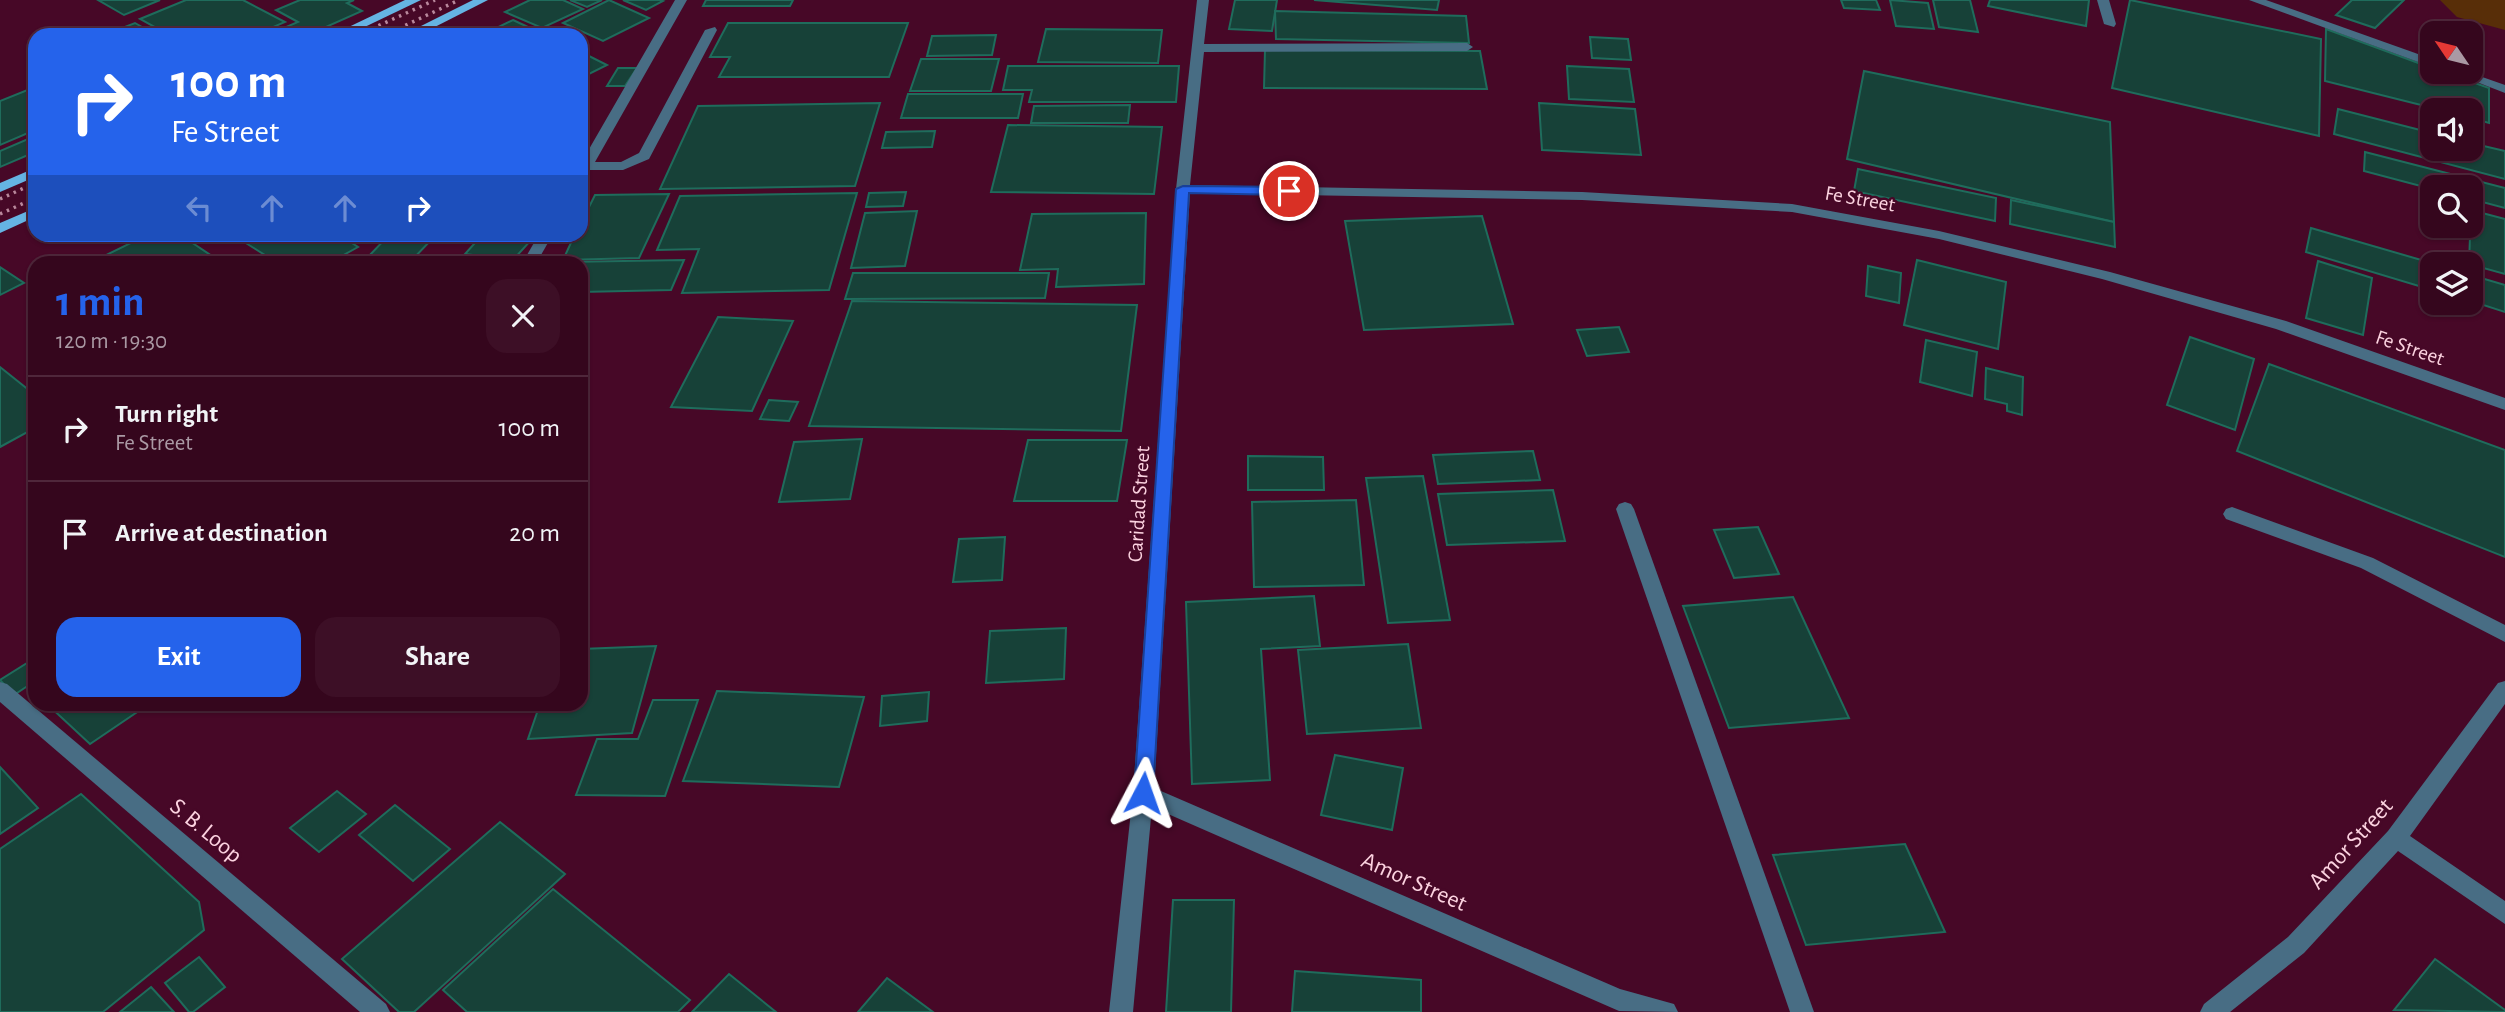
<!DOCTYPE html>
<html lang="en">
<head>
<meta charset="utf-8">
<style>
  :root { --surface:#35061d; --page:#3d0f26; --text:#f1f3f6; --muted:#aa99a4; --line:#4f273b; --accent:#2563eb }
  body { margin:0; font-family:"Alegreya Sans",sans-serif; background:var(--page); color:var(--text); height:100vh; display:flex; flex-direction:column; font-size:26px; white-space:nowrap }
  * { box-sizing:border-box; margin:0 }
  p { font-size:23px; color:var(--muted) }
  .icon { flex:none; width:38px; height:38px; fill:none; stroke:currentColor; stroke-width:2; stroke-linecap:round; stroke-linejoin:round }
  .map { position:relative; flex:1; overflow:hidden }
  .sheet { position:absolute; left:28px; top:256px; width:560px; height:455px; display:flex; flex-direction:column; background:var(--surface); border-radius:21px; box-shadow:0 2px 5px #0004,0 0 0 2px var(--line) }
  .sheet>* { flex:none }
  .guide { position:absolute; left:28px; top:28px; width:560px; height:214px; border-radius:21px; box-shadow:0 2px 5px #0004,0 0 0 2px var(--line); background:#2563eb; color:#fff; overflow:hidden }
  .needle { width:46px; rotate:305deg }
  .buttons { position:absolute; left:2420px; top:21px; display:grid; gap:14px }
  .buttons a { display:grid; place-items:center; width:63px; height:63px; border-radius:14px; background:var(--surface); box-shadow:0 2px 5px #0004,0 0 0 2px var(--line); font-size:35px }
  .pin { position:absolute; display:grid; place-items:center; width:60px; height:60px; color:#fff; margin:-30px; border:4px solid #fff; border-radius:50%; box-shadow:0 2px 7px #0007 }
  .me { position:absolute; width:77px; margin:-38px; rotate:4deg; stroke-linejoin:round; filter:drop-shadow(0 0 5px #0008) }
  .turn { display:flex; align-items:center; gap:24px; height:147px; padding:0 28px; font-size:32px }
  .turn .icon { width:91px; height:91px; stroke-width:2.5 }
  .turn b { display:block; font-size:49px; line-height:60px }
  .lanes { display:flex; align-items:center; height:66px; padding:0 28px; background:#0003; justify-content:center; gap:35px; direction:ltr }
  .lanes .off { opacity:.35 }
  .round { display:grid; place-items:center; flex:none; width:74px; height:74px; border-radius:21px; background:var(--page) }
  .overview { display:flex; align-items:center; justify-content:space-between; height:119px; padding:0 28px }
  h1 { font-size:42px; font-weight:700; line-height:52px; color:var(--accent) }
  .button { display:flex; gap:14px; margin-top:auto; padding:14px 28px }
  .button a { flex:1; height:80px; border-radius:21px; background:var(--accent); color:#fff; font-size:28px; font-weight:700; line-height:80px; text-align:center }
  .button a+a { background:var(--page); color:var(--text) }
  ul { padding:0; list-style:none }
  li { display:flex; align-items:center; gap:21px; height:105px; padding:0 28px; border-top:2px solid var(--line) }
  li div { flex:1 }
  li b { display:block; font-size:26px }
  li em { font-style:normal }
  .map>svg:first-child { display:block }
  .green { fill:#582e08 }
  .building { fill:#174138; stroke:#1f6c5c; stroke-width:2 }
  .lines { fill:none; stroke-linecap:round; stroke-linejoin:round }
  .minor { fill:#486d84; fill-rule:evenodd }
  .major { fill:#65b4e3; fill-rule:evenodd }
  .rail { stroke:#b9889c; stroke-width:3.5; stroke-dasharray:2.5 5; stroke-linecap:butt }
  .route { fill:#2563eb; stroke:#184099; stroke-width:2 }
  .labels { text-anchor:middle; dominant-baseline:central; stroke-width:5; stroke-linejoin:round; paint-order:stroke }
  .street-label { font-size:21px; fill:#fcd3e0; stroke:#470827 }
  .near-street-label { font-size:24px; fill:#fcd3e0; stroke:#470827 }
</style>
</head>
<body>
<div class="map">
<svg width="2505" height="1012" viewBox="0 0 2505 1012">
  <rect width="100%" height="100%" fill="#470827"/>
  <!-- green -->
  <path class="green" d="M2440,0H2505V30L2457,17Z"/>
  <!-- building -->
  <g class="building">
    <path d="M98,0H160L124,15Z"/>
    <path d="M186,0H243L285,22L255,35H169L140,19Z"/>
    <path d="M300,0H354L347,3L362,11L308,35H288L279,30L298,22L276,10Z"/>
    <path d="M530,0H563L583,9L542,28L505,12Z"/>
    <path d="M570,0H602L587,7Z"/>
    <path d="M609,0L649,18L603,41L563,23Z"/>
    <path d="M623,0H660L663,1L646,10Z"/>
    <path d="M706,0H793L790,6H703Z"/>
    <path d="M1235,0H1277L1272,31L1229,29Z"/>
    <path d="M1314,0H1439L1437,10Z"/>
    <path d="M1841,0H1876L1880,10L1844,8Z"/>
    <path d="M1890,0L1928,3L1934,29L1896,26Z"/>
    <path d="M1933,0H1970L1978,32L1939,27Z"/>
    <path d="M1990,0H2089L2086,26L1988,6Z"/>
    <path d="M2130,0L2321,39L2319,136L2112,88Z"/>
    <path d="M2352,0H2404L2375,28L2336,15Z"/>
    <path d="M1275,11L1466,16L1469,43L1276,39Z"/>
    <path d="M513,20L545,35H482Z"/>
    <path d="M135,23L156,35H104Z"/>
    <path d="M728,23H908L889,77H719L730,57H710Z"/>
    <path d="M1046,29L1162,30L1158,63L1038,62Z"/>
    <path d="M2326,29L2432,68V72H2444L2489,88V123L2471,118V110H2441L2325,81Z"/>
    <path d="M996,35L992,55L927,56L932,36Z"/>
    <path d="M1590,37L1628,39L1631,60L1592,58Z"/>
    <path d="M1265,50L1480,51L1487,89L1264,88Z"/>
    <path d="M581,52L607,65L581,78Z"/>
    <path d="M921,59H999L991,91H910Z"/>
    <path d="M1008,66H1179L1176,102H1029L1032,90H1003Z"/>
    <path d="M1567,66L1629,69L1634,102L1569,99Z"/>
    <path d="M618,68H637L625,86H607Z"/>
    <path d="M1864,71L2110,122L2114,222L1847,159Z"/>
    <path d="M35,87V130L0,145V101Z"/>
    <path d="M908,94H1023L1018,118H901Z"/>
    <path d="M880,103L855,186L660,189L698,106Z"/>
    <path d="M1539,103L1635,109L1641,155L1542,150Z"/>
    <path d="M1130,105L1128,123H1031L1034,106Z"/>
    <path d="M2338,109L2432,133V149H2471V143L2505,151V179L2334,134Z"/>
    <path d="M1008,125L1162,127L1154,194L991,192Z"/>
    <path d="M935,131L932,147L882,148L886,132Z"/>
    <path d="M35,136V152L0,167V151Z"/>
    <path d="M2365,152L2505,188V208L2471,199V187L2432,189L2364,171Z"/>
    <path d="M1858,169L1996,198L1995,221L1854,191Z"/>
    <path d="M906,192L903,206L866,207L869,193Z"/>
    <path d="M857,193L829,290L682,293L699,249L657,250L680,196Z"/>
    <path d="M669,194L639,258L563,260L575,234H581V223L595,195Z"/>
    <path d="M2011,200L2114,222L2115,247L2010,224Z"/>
    <path d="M2471,210L2505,219V274L2469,264Z"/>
    <path d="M917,211L905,266L851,268L865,213Z"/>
    <path d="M1146,213L1144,284L1056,287L1058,269L1020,270L1032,214Z"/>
    <path d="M1482,216L1513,324L1364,330L1345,221Z"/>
    <path d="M2311,228L2435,264L2432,290L2306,252Z"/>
    <path d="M149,234H179L221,262H92Z"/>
    <path d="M338,234L358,247L331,262H276L233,235Z"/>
    <path d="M390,234H410L434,237L410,262L366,259Z"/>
    <path d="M483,234H491L532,239L513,260L465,254Z"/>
    <path d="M684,260L671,290L581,292V262H563Z"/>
    <path d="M1917,260L2006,282L1998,349L1904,325Z"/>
    <path d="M2318,261L2372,278L2363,335L2306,318Z"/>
    <path d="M1868,266L1901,273L1899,303L1866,296Z"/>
    <path d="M0,267L24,283L0,295Z"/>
    <path d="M853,273H1049L1045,298L845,299Z"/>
    <path d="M2471,275L2505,285V312L2471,301Z"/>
    <path d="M852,301L1137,305L1121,431L809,426Z"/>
    <path d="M718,317L793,321L752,411L671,407Z"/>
    <path d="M1619,327L1629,352L1587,356L1577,330Z"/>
    <path d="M2190,337L2254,359L2235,430L2167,405Z"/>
    <path d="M1926,340L1977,352L1972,396L1920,382Z"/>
    <path d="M2269,364L2505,450V557L2237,451Z"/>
    <path d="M0,367L35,395V428L0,447Z"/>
    <path d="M1986,368L2023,377L2022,415L2007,411V404L1985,399Z"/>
    <path d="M769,400L798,402L789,421L760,419Z"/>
    <path d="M862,439L850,499L779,502L794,442Z"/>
    <path d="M1028,440H1127L1117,501H1014Z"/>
    <path d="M1533,451L1540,480L1438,484L1433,455Z"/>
    <path d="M1248,456L1323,457L1324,490H1248Z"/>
    <path d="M1423,476L1450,620L1388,623L1366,478Z"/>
    <path d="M1553,490L1565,541L1447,545L1438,494Z"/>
    <path d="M1356,500L1364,585L1254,587L1252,502Z"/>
    <path d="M1758,527L1779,574L1734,578L1714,530Z"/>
    <path d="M1005,537L1002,580L953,582L959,539Z"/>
    <path d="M1314,596L1320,646L1261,649L1270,780L1192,784L1186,602Z"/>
    <path d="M1793,597L1849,718L1729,728L1683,606Z"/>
    <path d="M1066,628L1064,679L986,683L990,631Z"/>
    <path d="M1408,644L1421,728L1307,734L1298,650Z"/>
    <path d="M656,646L632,733L528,739L540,704H581V649Z"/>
    <path d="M35,658V681L14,695L0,680Z"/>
    <path d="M717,691L864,697L839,787L683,781Z"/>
    <path d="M929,692L927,721L880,726L882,696Z"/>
    <path d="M653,700H698L665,796L576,795L597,739H638Z"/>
    <path d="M47,704H149L90,744Z"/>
    <path d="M1335,755L1403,768L1392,830L1321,815Z"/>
    <path d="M0,767L38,808L0,834Z"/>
    <path d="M337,791L366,814L319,852L290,828Z"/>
    <path d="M81,794L199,902L204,930L103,1012H0V849Z"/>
    <path d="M395,805L450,849L413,881L359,835Z"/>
    <path d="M500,822L565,874L414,1012H399L342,959Z"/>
    <path d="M1905,844L1945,932L1806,945L1773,855Z"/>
    <path d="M553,889L690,1000L678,1012H467L443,990Z"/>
    <path d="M1173,900H1234L1231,1012H1166Z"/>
    <path d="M199,957L225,987L193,1012H189L165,983Z"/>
    <path d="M2435,959L2505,1010V1012L2394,1010Z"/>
    <path d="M1295,971L1421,980V1012H1292Z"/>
    <path d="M729,974L776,1012H692Z"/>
    <path d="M887,978L933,1012H858Z"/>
    <path d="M151,987L174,1012H120Z"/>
  </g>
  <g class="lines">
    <!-- minor -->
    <g class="minor">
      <path d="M675,0H687L595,162H621L639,153L705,30L715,27L717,30L649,159L623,170H590L587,176L581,177V163Z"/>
      <path d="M1197,0H1209L1204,44L1467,43L1473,47L1467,51L1204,52L1190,185L1582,192L1792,204L1939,231L2110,272L2286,321L2505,398V410L2276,329L2102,279L1939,239L1792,212L1582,200L1190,193L1154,788L1620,989L1674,1004L1678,1012L1619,1011L1152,807L1133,1012H1109L1133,793L1176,189Z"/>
      <path d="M2097,0H2109L2116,24L2114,27L2104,24Z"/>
      <path d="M2249,0H2266L2432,59V67Z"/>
      <path d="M2451,72H2468L2505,85V93Z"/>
      <path d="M539,234H553L537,262H523Z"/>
      <path d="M1625,502L1631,504L1634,509L1814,1012H1790L1616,509L1619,504Z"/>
      <path d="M2232,507L2373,558L2505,625V642L2361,568L2226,519L2223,514L2226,509Z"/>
      <path d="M2505,681V704L2410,836L2505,901V924L2398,851L2304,953L2230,1012H2200L2204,1004L2288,937L2388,831L2498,683Z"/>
      <path d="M0,682L7,684L386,1004L390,1012H360L0,702Z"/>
    </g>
    <!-- major -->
    <g class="major">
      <path d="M405,0H421L348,35H332Z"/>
      <path d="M473,0H488L419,35H403Z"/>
      <path d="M35,168V177L0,192V183Z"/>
      <path d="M35,208V217L0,233V223Z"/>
    </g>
    <!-- rail -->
    <g class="rail">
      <path d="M358,35L435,0"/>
      <path d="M385,35L459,0"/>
      <path d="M0,199L35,183"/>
      <path d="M0,214L35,198"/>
    </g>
  </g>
  <!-- route -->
  <path class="route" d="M1183,186L1289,187L1295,191L1289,195L1189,193L1153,793L1150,799L1143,801L1137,799L1134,793L1176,189Z"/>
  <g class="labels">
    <!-- street labels -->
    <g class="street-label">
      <text transform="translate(1860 199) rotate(10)">Fe Street</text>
      <text transform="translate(2410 348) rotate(19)">Fe Street</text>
      <text transform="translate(1139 504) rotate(-86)">Caridad Street</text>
    </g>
    <!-- near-street labels -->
    <g class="near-street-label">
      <text transform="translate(206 831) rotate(40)">S. B. Loop</text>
      <text transform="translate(2351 844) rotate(-48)">Amor Street</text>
      <text transform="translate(1414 882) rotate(24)">Amor Street</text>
    </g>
  </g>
</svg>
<div class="buttons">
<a><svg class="needle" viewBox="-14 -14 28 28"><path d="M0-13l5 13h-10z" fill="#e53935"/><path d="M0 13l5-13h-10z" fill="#aa99a4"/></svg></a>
<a><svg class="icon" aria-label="sound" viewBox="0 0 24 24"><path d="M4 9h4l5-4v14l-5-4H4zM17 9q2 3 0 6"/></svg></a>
<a><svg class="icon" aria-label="search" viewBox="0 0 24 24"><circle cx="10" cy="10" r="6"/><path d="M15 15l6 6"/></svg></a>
<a><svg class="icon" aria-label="layers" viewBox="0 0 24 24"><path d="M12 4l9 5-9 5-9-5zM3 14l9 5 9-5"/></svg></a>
</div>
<div class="pin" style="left:1289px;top:191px;background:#d93025"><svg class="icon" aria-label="arrive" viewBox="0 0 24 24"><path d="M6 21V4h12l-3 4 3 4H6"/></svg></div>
<svg class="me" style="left:1143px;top:793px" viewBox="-20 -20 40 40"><path d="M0-17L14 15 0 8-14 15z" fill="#2563eb" stroke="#fff" stroke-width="4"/></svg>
<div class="guide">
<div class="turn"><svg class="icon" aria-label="right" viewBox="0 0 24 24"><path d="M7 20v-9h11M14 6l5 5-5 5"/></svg><div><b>100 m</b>Fe Street</div></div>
<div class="lanes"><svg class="icon off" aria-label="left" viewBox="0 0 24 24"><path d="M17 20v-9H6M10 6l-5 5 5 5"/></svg><svg class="icon off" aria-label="ahead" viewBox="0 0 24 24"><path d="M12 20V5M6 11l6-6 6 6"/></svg><svg class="icon off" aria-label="ahead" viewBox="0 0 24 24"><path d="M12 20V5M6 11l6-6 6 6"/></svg><svg class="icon" aria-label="right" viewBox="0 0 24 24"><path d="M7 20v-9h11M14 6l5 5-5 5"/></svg></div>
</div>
<section class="sheet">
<div class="overview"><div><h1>1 min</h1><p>120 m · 19:30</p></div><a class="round"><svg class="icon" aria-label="close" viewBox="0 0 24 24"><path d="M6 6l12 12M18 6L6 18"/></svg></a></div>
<ul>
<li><svg class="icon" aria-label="right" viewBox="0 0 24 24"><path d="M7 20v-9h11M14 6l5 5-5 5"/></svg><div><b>Turn right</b><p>Fe Street</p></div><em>100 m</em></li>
<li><svg class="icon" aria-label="arrive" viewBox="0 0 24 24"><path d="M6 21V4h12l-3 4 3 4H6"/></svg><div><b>Arrive at destination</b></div><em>20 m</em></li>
</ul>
<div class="button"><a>Exit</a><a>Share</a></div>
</section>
</div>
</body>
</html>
